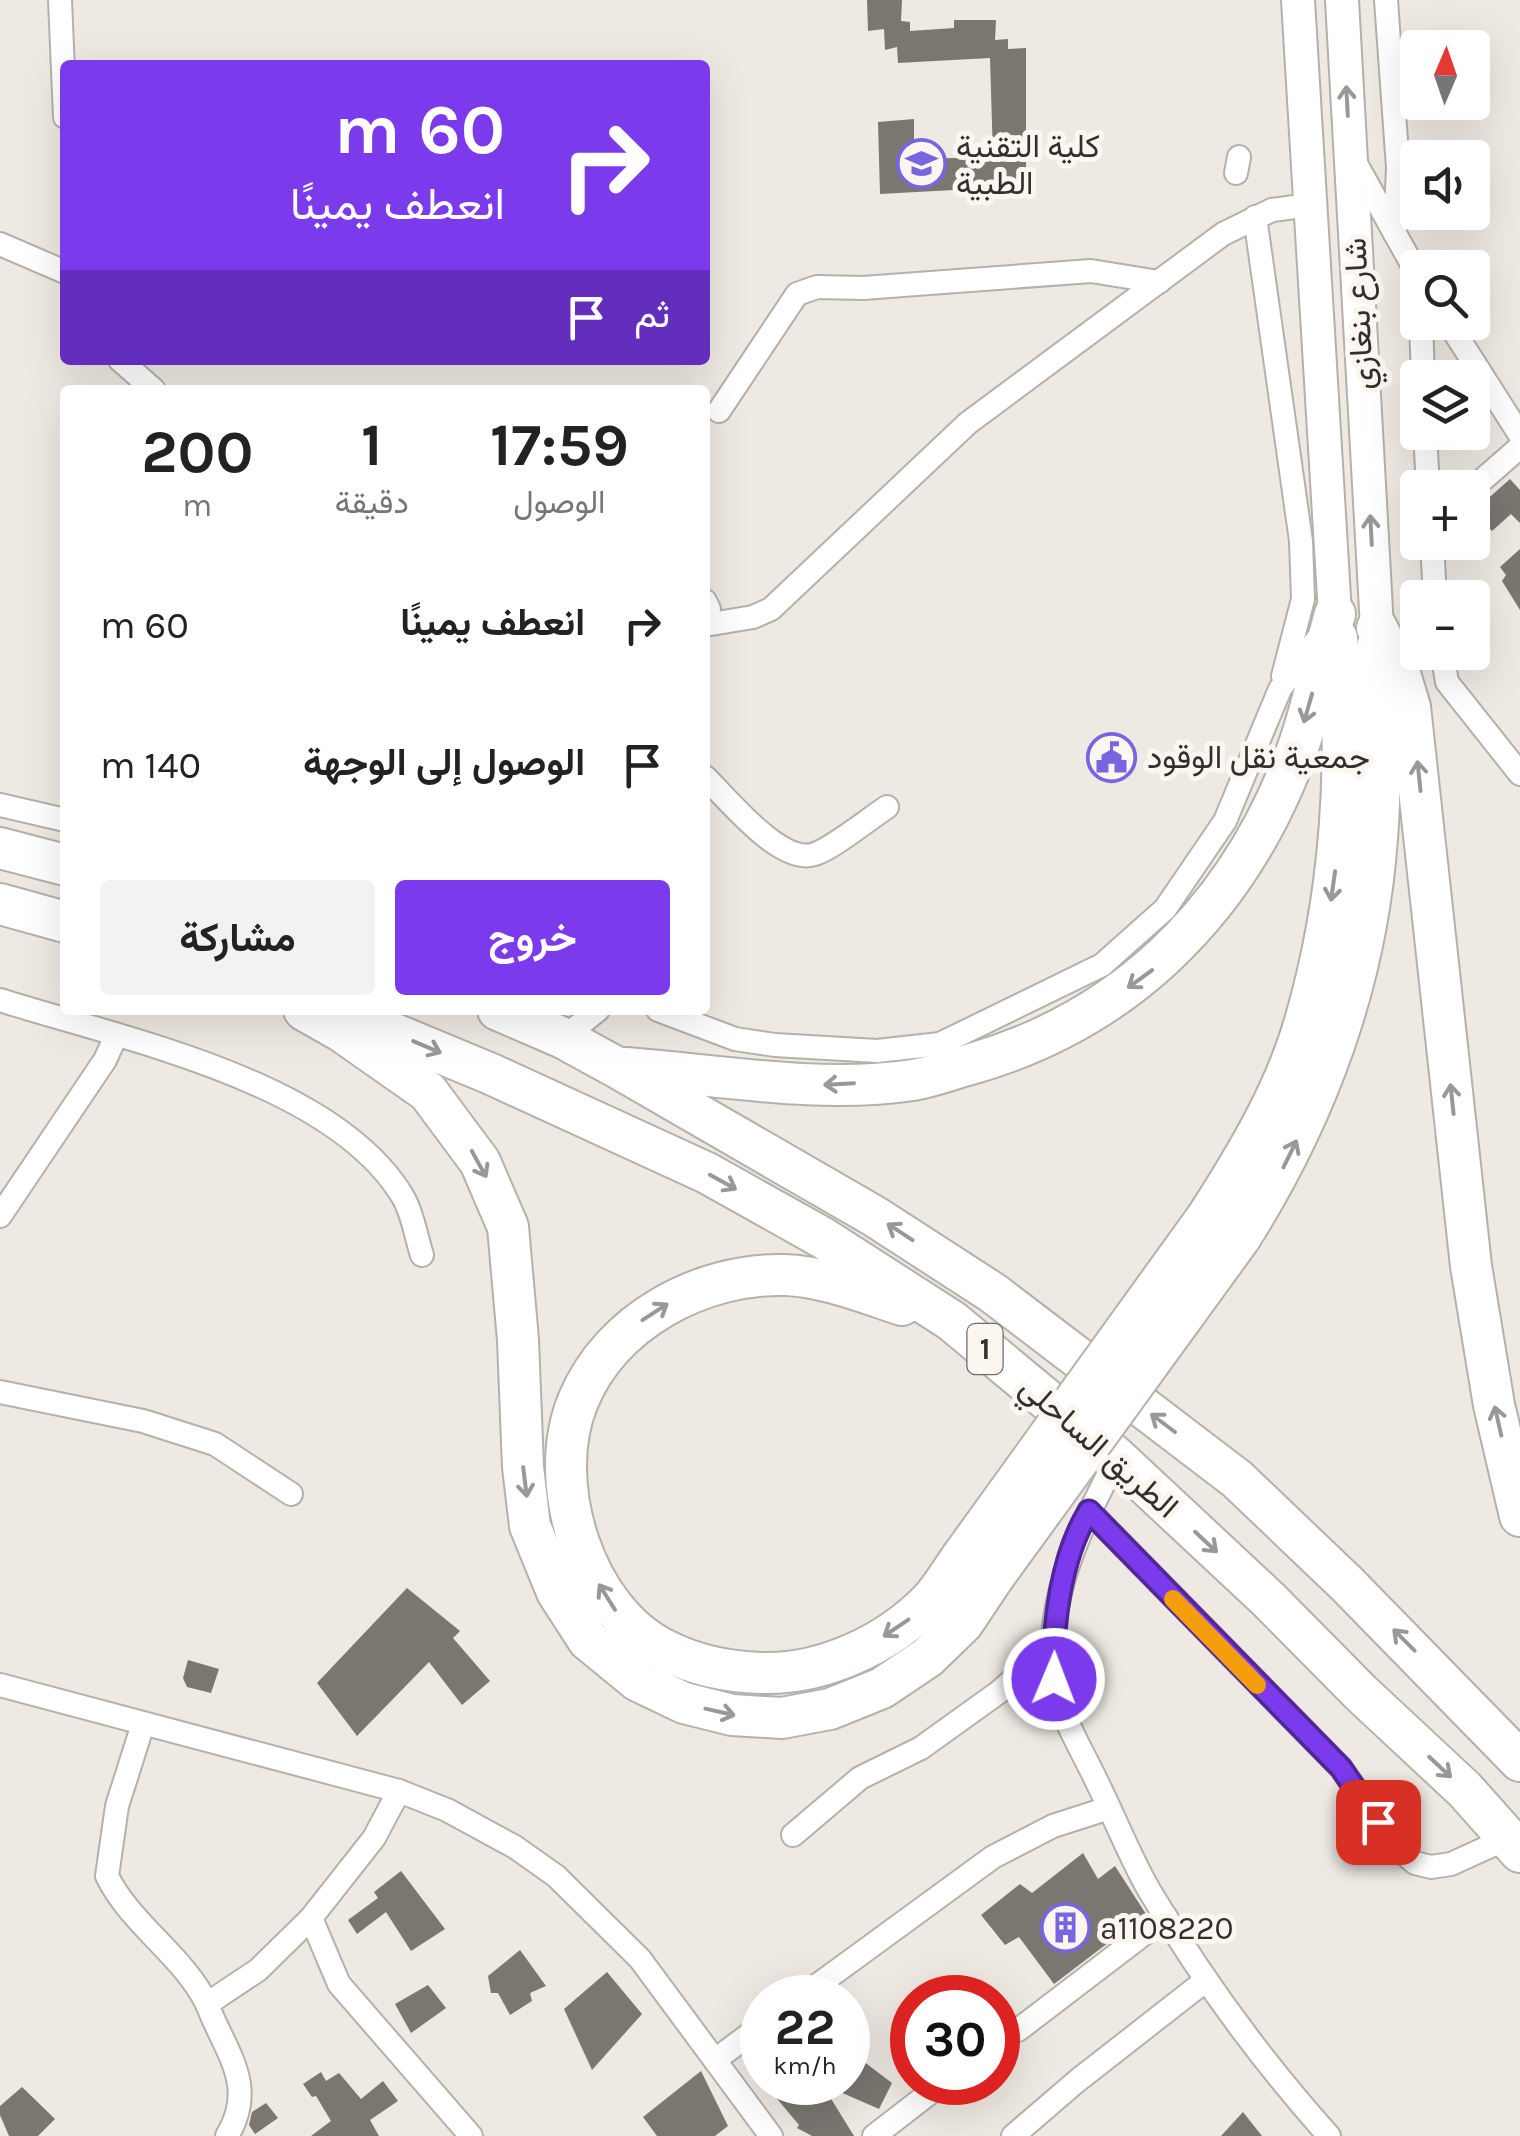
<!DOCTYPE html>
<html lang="ar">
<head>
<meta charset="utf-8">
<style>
  :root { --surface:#fff; --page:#f2f2f2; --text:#222; --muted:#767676; --accent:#7c3aed }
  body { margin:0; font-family:Karla,Vazirmatn,sans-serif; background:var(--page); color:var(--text); direction:rtl; height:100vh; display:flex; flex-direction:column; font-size:38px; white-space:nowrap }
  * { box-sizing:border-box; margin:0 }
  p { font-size:32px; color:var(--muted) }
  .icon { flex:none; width:55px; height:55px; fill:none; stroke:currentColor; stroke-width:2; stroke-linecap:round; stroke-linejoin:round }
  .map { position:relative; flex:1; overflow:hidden; direction:ltr }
  .panel { position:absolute; left:60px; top:385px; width:650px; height:630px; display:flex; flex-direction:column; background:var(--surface); border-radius:10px; box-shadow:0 10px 40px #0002; direction:rtl }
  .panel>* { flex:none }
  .hud { position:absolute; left:60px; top:60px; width:650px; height:305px; border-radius:10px; box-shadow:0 10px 40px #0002; direction:rtl; background:#7c3aed; color:#fff; overflow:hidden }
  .needle { width:65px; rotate:2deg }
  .tools { position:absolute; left:1400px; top:30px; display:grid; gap:20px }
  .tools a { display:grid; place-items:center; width:90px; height:90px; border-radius:10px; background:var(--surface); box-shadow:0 10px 40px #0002; font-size:50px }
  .speed { position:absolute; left:740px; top:1975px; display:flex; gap:20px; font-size:50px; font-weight:700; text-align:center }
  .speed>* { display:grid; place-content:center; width:130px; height:130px; border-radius:50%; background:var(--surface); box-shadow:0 10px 40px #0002; line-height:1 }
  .speed small { font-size:25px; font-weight:400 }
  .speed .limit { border:15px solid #d22; background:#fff; color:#111 }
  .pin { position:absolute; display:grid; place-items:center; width:85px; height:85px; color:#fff; margin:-42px; border-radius:20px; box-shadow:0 5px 15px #0006 }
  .me { position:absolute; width:110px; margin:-55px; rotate:1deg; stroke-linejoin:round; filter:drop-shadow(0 0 8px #0008) }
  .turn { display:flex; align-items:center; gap:35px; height:210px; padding:0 40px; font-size:45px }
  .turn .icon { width:130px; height:130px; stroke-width:2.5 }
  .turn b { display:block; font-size:70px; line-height:85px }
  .then { display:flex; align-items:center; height:95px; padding:0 40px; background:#0003; gap:20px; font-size:38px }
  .eta { display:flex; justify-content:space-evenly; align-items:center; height:170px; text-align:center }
  .eta b { font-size:60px; font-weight:700; line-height:70px }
  .button { display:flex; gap:20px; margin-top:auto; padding:20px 40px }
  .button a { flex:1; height:115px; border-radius:10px; background:var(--accent); color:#fff; font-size:40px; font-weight:700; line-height:115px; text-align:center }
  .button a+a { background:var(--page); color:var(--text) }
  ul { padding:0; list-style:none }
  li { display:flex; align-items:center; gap:30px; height:140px; padding:0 40px }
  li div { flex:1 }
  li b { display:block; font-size:38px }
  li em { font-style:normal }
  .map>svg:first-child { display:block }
  .building { fill:#7a7670 }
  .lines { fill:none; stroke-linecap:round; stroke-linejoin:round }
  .street-casing { stroke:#b5b1aa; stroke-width:26 }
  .primary-casing { stroke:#b5b1aa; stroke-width:36 }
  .highway-casing { stroke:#b5b1aa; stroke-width:44 }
  .street { stroke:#fff; stroke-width:22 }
  .primary { stroke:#fff; stroke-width:32 }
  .highway { stroke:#fff; stroke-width:40 }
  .highway-bridge-casing { stroke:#b5b1aa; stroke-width:44; stroke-linecap:butt }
  .highway-bridge { stroke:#fff; stroke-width:40 }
  .oneway { stroke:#989896 }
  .route-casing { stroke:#51269a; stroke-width:25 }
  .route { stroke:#7c3aed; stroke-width:18 }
  .slow { stroke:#f59e0b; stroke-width:18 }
  .labels { text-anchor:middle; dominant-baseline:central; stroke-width:10; stroke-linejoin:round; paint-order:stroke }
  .shield { fill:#fbf6f0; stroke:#6e6b68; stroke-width:2.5 }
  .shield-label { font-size:30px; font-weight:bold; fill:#32302d }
  .poi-label { font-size:32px; fill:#32302d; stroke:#fbf6f0; text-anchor:start }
  .street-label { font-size:32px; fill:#32302d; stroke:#fbf6f0 }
</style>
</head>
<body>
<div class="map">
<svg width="1520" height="2136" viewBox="0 0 1520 2136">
  <rect width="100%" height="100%" fill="#eee9e2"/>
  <!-- building -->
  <g class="building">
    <path d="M867,0H902L901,21L910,22V31L954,28V20H996L995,40L1008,39V49L1026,48V186L880,194L878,122L914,119V159L993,157L990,58L898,63L897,47L885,50L884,29L868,31Z"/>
    <path d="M1510,479L1520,490V523L1511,514L1492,531L1474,511Z"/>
    <path d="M1520,549V610L1502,581L1506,575L1500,567Z"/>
    <path d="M407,1588L460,1631L453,1638L490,1681L462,1705L429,1662L357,1736L317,1683Z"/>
    <path d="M188,1660L219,1669L211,1693L187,1687L183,1678Z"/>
    <path d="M1083,1853L1098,1879L1115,1866L1146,1914L1054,1984L1019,1937L1005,1945L981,1915L1020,1884L1032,1893Z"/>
    <path d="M401,1871L445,1929L411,1951L386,1912L357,1934L348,1920L378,1898L374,1892Z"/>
    <path d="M520,1950L546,1986L530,1993L532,2001L510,2015L498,1993H491L488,1976Z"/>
    <path d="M607,1972L642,2014L592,2070L564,2009Z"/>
    <path d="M428,1985L446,2008L411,2033L395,2004Z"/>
    <path d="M859,2058L892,2083L879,2109L822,2084L854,2136H812L797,2128L799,2125L763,2082H848V2066Z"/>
    <path d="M701,2071L728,2126L715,2136H657L643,2117Z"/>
    <path d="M321,2072L326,2081L339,2073L361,2099L383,2081L398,2101L370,2120L379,2136H311L331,2121L316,2096L312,2097L303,2084Z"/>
    <path d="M22,2087L55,2119L38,2136H9L0,2115V2106Z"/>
    <path d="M266,2103L278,2118L255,2134L249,2125L252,2112Z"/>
    <path d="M1243,2112L1262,2136H1221Z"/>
  </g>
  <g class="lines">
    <defs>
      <g id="street">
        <path d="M60,0L65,117"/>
        <path d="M1386,0L1398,168L1395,234"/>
        <path d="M1354,160L1418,275"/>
        <path d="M1236,173L1239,157"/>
        <path d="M1255,217L1301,541L1303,599L1283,676"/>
        <path d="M0,244L65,272"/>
        <path d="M1421,322L1423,378"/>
        <path d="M1448,322L1520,435"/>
        <path d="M120,360L154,390"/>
        <path d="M719,411L797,294L817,287L863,288L1091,271L1159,282"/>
        <path d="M1425,432L1428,488"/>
        <path d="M1472,489L1520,447"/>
        <path d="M1432,542L1435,598"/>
        <path d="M705,601L709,609L705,622"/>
        <path d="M705,625L753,617L771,609L968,423L1223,234L1272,210L1310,205"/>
        <path d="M1442,652L1447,682L1520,774"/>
        <path d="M705,777C728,799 781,866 815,854C833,848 869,819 887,807"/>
        <path d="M0,805L65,820"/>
        <path d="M0,1000C122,1039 334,1081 403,1197C413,1214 416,1237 422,1255"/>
        <path d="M658,1010L735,1039L775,1045L877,1051L940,1044L1102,965L1165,909L1225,821L1280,689L1321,634"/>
        <path d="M563,1038L598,1010"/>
        <path d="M0,1216L105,1060L116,1036"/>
        <path d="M0,1392L143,1421L215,1444L291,1494"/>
        <path d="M1117,1458C1082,1525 1046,1596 1053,1674C1057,1711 1081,1748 1096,1780C1114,1816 1129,1855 1149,1890C1201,1978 1261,2060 1329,2136"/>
        <path d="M1089,1511L1341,1768L1378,1822L1398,1848L1415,1863L1431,1867L1451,1864L1508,1838"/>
        <path d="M0,1685L399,1791L447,1810L515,1847L556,1876L640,1959L771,2136"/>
        <path d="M143,1724L117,1806L107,1876C131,1925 183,1955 207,2004"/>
        <path d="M399,1791L374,1838L311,1918L339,1984L471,2136"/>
        <path d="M793,1835L860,1778L921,1748L999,1692L1052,1645"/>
        <path d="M800,1998L993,1857L1053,1826L1109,1808"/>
        <path d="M1018,2030L1166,1917"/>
        <path d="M715,2060L762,2025"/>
        <path d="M227,2136C258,2085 225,2052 207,2004L258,1970L311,1918"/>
        <path d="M874,2136L940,2085"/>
        <path d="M1013,2136L1077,2081L1205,1981"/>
      </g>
      <g id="primary">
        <path d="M1298,0L1335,614"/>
        <path d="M1342,0L1377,628"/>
      </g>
      <g id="highway">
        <path d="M1377,628L1400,674L1410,707L1471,1266L1494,1405L1520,1516"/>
        <path d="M0,848L65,865"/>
        <path d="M0,904L65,922"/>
        <path d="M304,1010L341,1031L428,1092L480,1162L508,1227L518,1340L523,1467L530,1526L557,1592L588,1640L638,1681L684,1703L732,1715L782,1718L830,1709L882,1688L928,1657L963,1623L993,1578"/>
        <path d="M337,1010L491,1074L707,1173L823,1238L952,1321L1117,1458L1269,1600L1361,1693L1465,1790L1520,1852"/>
        <path d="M498,1010L563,1038L616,1067L874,1216L993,1293L1237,1479L1347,1584L1520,1761"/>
        <path d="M626,1068C720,1075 819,1094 913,1080C932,1077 952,1069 971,1064C1121,1021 1229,917 1288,774C1309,724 1320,666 1335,614"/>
        <path d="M1207,1217C1247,1155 1286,1090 1306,1018C1341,896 1350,764 1337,638"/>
        <path d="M1240,1238C1317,1117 1367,981 1377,838C1382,774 1379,710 1377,647"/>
        <path d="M902,1305C865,1293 823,1276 785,1275C701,1273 611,1321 578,1401C544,1483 585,1613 667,1651C697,1666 728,1672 761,1673C823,1675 888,1644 930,1601C942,1588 951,1572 961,1558"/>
      </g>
    </defs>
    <!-- street casing -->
    <use href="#street" class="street-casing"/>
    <!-- primary casing -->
    <use href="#primary" class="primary-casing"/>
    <!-- highway casing -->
    <use href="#highway" class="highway-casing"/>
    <!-- street -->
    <use href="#street" class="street"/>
    <!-- primary -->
    <use href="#primary" class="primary"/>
    <!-- highway -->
    <use href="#highway" class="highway"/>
    <defs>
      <g id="highway-bridge">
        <path d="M961,1558L1207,1217"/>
        <path d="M993,1578L1240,1238"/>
      </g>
    </defs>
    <!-- highway-bridge casing -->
    <use href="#highway-bridge" class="highway-bridge-casing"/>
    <!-- highway-bridge -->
    <use href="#highway-bridge" class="highway-bridge"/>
  </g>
  <!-- one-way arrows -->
  <defs><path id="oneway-shaft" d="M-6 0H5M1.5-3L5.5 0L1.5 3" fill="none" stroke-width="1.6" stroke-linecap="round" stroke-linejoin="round" transform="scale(2.5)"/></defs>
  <g class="oneway">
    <use href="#oneway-shaft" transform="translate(1347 101) rotate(-93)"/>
    <use href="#oneway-shaft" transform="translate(1371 530) rotate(-93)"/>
    <use href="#oneway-shaft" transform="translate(1308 708) rotate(106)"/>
    <use href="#oneway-shaft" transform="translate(1419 776) rotate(-96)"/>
    <use href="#oneway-shaft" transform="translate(1333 886) rotate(98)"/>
    <use href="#oneway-shaft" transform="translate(1140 979) rotate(144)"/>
    <use href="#oneway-shaft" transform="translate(427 1047) rotate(23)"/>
    <use href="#oneway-shaft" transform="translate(839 1084) rotate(177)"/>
    <use href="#oneway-shaft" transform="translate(1452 1099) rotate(-96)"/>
    <use href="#oneway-shaft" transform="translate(1290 1154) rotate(-64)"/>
    <use href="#oneway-shaft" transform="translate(479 1164) rotate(61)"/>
    <use href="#oneway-shaft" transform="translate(723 1182) rotate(29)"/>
    <use href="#oneway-shaft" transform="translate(900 1232) rotate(-147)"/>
    <use href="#oneway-shaft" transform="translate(655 1312) rotate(-33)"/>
    <use href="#oneway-shaft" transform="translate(1498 1421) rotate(-103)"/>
    <use href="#oneway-shaft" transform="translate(1163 1423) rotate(-143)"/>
    <use href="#oneway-shaft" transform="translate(525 1482) rotate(83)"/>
    <use href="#oneway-shaft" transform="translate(1206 1542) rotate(43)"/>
    <use href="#oneway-shaft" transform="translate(607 1597) rotate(-122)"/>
    <use href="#oneway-shaft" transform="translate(896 1628) rotate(146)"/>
    <use href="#oneway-shaft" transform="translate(1404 1640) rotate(-135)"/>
    <use href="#oneway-shaft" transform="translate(720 1712) rotate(13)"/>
    <use href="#oneway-shaft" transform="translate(1440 1767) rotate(43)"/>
  </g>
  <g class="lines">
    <defs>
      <path id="route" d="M1054,1679C1052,1626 1061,1556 1089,1511L1341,1768L1378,1822"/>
    </defs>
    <!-- route casing -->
    <use href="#route" class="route-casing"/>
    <!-- route -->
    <use href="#route" class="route"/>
    <!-- slow -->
    <path class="slow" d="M1173,1599L1257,1685"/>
  </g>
  <!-- icons -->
  <defs>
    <symbol id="university-ring" viewBox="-11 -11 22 22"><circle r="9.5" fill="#fbf6f0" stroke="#7865e0" stroke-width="1.5"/><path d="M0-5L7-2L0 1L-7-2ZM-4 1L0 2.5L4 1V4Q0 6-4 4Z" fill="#7865e0"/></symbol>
    <symbol id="civic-ring" viewBox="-11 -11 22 22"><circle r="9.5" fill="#fbf6f0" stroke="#7865e0" stroke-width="1.5"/><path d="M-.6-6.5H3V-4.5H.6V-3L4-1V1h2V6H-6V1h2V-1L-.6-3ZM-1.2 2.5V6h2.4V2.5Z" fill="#7865e0"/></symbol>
    <symbol id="building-ring" viewBox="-11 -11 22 22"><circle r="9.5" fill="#fbf6f0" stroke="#7865e0" stroke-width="1.5"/><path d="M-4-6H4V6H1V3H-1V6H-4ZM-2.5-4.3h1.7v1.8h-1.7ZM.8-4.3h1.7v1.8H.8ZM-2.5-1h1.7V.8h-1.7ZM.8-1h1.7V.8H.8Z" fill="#7865e0"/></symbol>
  </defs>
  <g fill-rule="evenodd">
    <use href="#university-ring" x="894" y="136" width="55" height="55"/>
    <use href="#civic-ring" x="1084" y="730" width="55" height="55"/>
    <use href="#building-ring" x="1038" y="1900" width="55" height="55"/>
  </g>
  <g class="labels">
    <!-- shield labels -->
    <rect class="shield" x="967.5" y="1324" width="35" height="50" rx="8"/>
    <g class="shield-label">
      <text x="985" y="1349">1</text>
    </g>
    <!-- poi labels -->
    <g class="poi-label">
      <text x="956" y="146">كلية التقنية<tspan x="956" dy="37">الطبية</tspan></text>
      <text x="1147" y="757">جمعية نقل الوقود</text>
      <text x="1100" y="1928">a1108220</text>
    </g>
    <!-- street labels -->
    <g class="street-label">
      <text transform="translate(1359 314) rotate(-93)">شارع بنغازي</text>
      <text transform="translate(1099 1447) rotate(41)">الطريق الساحلي</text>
    </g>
  </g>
</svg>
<div class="tools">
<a><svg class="needle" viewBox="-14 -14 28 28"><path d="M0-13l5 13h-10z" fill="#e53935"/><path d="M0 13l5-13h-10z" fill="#767676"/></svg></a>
<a><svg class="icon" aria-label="sound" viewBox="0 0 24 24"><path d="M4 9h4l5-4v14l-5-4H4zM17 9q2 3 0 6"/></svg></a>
<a><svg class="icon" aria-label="search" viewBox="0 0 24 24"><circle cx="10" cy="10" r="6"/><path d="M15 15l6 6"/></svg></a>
<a><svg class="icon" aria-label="layers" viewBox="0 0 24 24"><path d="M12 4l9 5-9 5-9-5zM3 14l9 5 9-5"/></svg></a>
<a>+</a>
<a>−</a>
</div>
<div class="speed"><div>22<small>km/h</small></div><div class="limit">30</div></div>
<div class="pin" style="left:1378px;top:1822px;background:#d93025"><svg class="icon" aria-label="arrive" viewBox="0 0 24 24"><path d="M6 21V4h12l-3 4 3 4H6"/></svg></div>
<svg class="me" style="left:1054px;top:1679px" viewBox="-20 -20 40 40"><circle r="17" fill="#7c3aed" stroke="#fff" stroke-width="3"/><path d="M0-11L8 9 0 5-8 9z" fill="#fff"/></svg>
<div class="hud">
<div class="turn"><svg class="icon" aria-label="right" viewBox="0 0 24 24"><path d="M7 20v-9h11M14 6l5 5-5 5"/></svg><div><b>60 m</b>انعطف يمينًا</div></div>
<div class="then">ثم<svg class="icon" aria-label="arrive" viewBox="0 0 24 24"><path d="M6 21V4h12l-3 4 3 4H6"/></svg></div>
</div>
<section class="panel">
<div class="eta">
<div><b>17:59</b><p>الوصول</p></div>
<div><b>1</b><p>دقيقة</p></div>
<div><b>200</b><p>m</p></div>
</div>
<ul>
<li><svg class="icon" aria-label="right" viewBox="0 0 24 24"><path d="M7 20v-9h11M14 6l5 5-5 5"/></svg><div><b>انعطف يمينًا</b></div><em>60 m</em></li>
<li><svg class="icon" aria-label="arrive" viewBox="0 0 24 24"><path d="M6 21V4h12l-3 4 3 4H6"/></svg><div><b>الوصول إلى الوجهة</b></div><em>140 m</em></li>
</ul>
<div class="button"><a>خروج</a><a>مشاركة</a></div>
</section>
</div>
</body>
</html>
